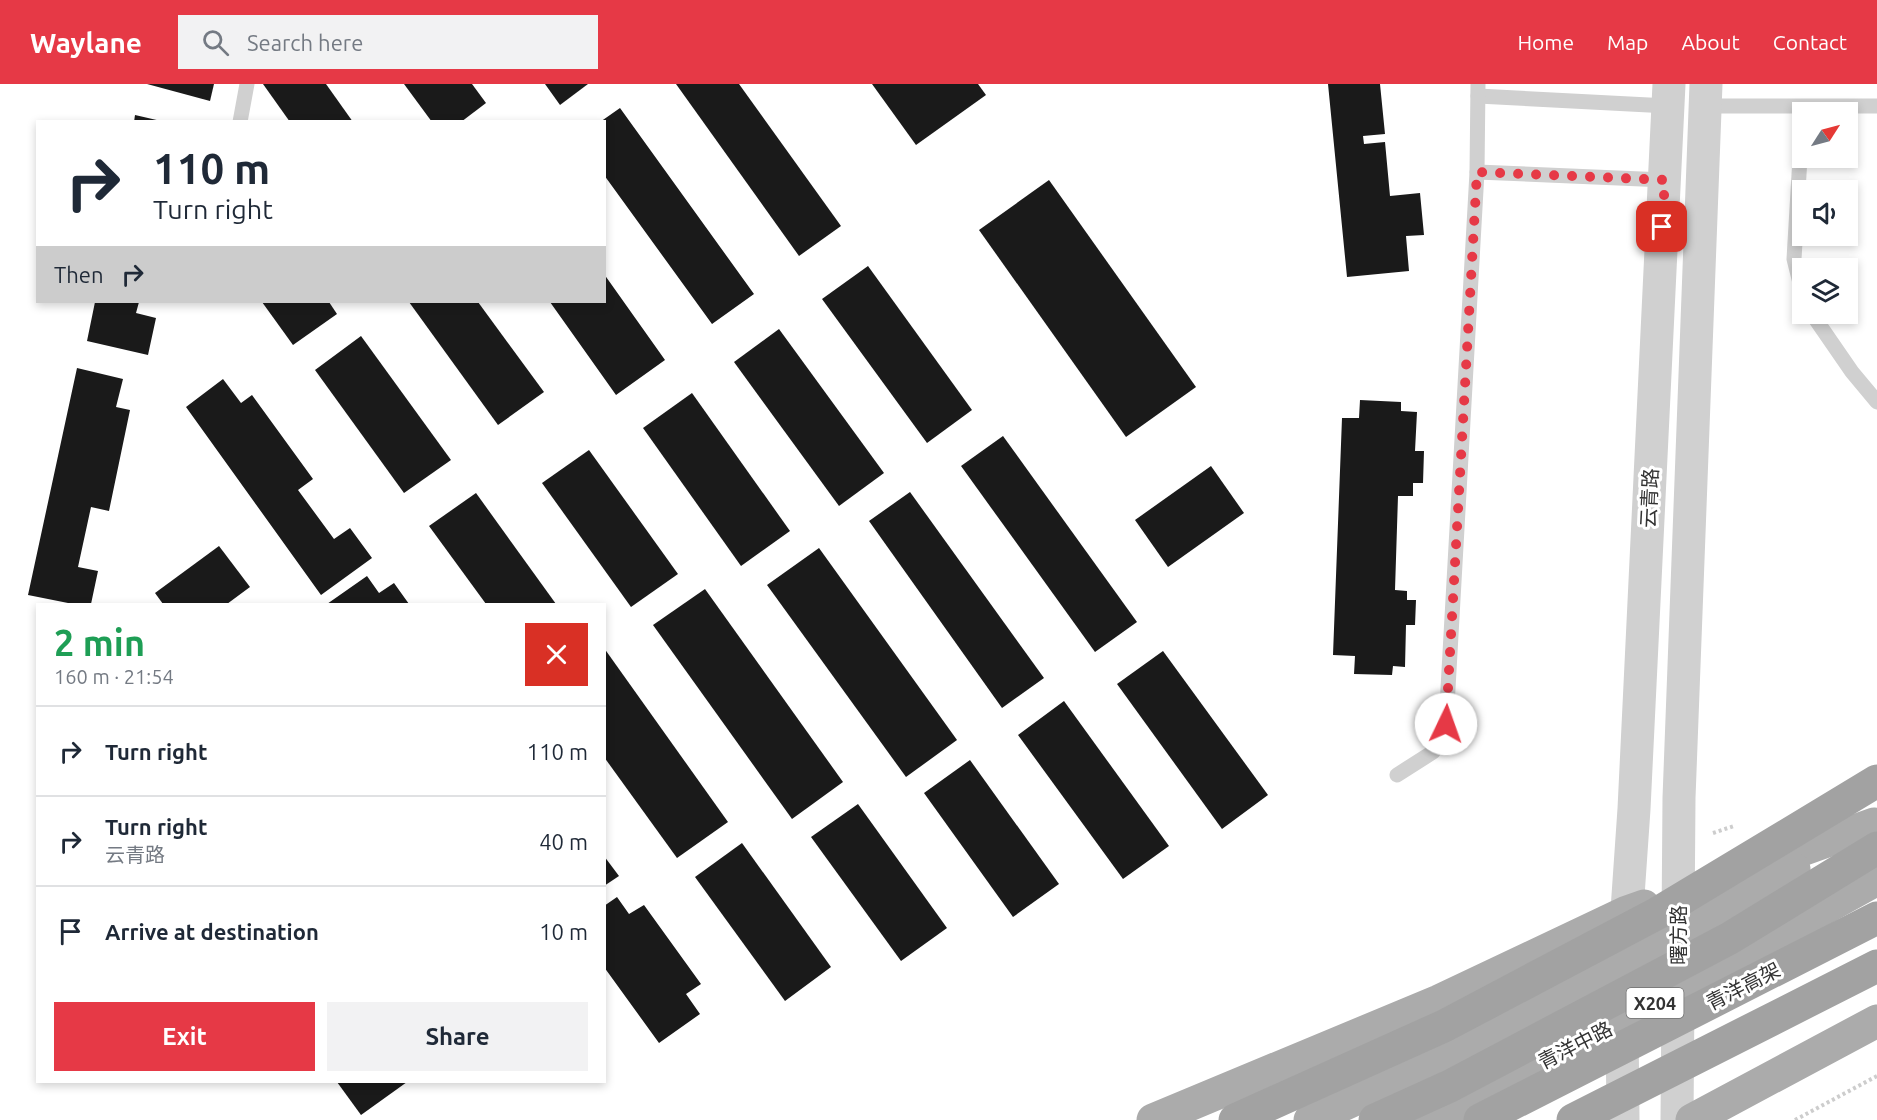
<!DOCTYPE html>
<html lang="en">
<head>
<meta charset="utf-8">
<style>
  :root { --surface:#fff; --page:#f2f2f3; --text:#1f2937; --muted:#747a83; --line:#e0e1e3; --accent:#e63946 }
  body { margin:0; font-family:Ubuntu,"Noto Sans SC",sans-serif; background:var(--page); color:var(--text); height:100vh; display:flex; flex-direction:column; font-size:22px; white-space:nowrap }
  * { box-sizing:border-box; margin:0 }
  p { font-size:20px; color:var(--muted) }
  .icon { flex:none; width:33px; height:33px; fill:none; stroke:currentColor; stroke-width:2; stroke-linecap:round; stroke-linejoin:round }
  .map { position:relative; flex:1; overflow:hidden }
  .drawer { position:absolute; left:36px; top:519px; width:570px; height:480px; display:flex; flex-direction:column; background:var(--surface); border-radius:0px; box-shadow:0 3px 9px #0003 }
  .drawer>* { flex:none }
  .banner { position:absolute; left:36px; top:36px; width:570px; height:183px; border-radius:0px; box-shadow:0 3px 9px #0003; background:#fff; color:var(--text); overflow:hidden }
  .needle { width:39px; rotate:54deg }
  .fabs { position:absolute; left:1792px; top:18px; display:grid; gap:12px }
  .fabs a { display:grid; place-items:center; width:66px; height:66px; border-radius:0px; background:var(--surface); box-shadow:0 3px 9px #0003; font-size:30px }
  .pin { position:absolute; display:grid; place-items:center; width:51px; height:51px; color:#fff; margin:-26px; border-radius:12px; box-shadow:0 3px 9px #0006 }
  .me { position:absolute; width:66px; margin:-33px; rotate:3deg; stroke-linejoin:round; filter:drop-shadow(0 0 4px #0008) }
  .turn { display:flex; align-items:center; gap:21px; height:126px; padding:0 18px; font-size:27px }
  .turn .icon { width:78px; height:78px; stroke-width:2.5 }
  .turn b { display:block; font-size:42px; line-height:51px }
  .then { display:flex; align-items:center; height:57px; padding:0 18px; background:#0003; gap:12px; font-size:22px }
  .round { display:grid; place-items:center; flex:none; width:63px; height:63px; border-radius:0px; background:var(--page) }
  .head { display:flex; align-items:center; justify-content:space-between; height:102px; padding:0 18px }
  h1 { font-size:36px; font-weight:600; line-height:45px; color:#1e9e55 }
  .cta { display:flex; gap:12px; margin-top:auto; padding:12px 18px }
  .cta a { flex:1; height:69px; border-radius:0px; background:var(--accent); color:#fff; font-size:24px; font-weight:600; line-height:69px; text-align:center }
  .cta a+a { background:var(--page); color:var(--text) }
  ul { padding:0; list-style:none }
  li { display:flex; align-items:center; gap:18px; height:90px; padding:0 18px; border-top:2px solid var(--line) }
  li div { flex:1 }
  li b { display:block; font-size:22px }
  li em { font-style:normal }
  header { display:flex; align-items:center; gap:36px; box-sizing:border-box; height:84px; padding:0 30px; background:var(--accent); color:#fff }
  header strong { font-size:28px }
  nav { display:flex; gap:33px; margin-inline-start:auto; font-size:21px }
  .search { width:420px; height:54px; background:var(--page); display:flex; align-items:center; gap:15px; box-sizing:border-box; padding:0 21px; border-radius:0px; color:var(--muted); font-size:22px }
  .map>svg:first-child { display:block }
  .building { fill:#1a1a1a }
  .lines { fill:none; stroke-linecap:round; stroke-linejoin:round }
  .path { stroke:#cdcdcd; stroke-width:4; stroke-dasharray:3 3; stroke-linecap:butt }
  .service { stroke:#d0d0d0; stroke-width:15 }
  .tertiary { stroke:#d0d0d0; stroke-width:33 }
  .primary { stroke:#ababab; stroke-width:33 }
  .trunk-bridge { stroke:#a2a2a2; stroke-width:33 }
  .route { stroke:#e63946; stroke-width:10; stroke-dasharray:0 18 }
  .labels { text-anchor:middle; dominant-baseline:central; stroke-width:6; stroke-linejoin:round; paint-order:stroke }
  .shield { fill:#fff; stroke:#707070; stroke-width:1.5 }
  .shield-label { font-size:18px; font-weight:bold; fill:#333 }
  .street-label { font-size:20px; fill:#333; stroke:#fff }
</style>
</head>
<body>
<header>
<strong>Waylane</strong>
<div class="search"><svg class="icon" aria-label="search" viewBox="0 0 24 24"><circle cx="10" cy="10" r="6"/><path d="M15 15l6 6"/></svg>Search here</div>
<nav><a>Home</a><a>Map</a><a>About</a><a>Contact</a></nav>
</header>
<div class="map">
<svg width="1877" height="1036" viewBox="0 0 1877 1036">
  <rect width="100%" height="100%" fill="#fff"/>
  <!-- building -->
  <g class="building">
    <path d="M147,0H214L210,17Z"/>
    <path d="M263,0H326L353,38H290Z"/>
    <path d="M404,0H472L486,19L461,38H432Z"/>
    <path d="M545,0H588L560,21Z"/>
    <path d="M676,0H739L841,142L799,172Z"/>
    <path d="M872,0H978L986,11L916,61Z"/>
    <path d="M1328,0H1380L1385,50L1363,52L1364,60L1385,58L1390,112L1420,109L1424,151L1406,152L1409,187L1347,193Z"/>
    <path d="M620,24L754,210L712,240L604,91V38H600Z"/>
    <path d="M135,31L161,37V38H134Z"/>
    <path d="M1049,96L1196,303L1126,353L979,146Z"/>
    <path d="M868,182L972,326L927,359L822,215Z"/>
    <path d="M604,190L665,276L616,311L550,218H604Z"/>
    <path d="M95,218H139L136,229L156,234L148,271L87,257Z"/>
    <path d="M262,218H329L337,230L293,261Z"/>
    <path d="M409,218H478L544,308L498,341Z"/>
    <path d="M779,245L884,389L839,422L734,278Z"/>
    <path d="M361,252L451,376L404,409L315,286Z"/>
    <path d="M77,284L123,295L116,323L130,326L109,427L91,423L78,483L98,487L91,520H73L28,511Z"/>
    <path d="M223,295L241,319L252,311L313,395L298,406L334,455L350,444L372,474L321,511L186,323Z"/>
    <path d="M692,309L790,447L741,482L643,344Z"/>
    <path d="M1360,316L1401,318V327L1417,328L1415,367H1424L1423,399H1413V412H1398L1395,506L1407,507V516H1416L1415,541H1406L1405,583L1393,582L1392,591L1354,590L1355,572L1333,571L1342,334H1359Z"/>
    <path d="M1003,352L1137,538L1095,568L961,382Z"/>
    <path d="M589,366L678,490L631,523L542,399Z"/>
    <path d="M1211,382L1244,429L1168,483L1135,436Z"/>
    <path d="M910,408L1044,594L1002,624L869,437Z"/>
    <path d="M476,409L556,520H486L429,442Z"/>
    <path d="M219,462L250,503L227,520H163L155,509Z"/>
    <path d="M819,464L957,656L906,693L767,501Z"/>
    <path d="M367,492L379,509L394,499L409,520H327Z"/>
    <path d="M705,505L843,698L792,735L653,541Z"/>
    <path d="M604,564L728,738L677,774L604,673Z"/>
    <path d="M1163,567L1268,711L1222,745L1117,600Z"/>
    <path d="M1064,617L1169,762L1123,795L1018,651Z"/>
    <path d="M970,676L1059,800L1013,833L924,709Z"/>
    <path d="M858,720L947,844L901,877L811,753Z"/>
    <path d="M742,759L831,883L785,917L695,793Z"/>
    <path d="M604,772L619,792L604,802Z"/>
    <path d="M617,813L629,830L644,821L701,900L686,910L700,930L659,959L604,883V822Z"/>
    <path d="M337,998H407L361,1031Z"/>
  </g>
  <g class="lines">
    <!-- path -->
    <g class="path">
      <path d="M1713,749L1734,742"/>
      <path d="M1795,1036L1877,992"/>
    </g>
    <!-- service -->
    <g class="service">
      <path d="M1478,12L1668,22"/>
      <path d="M1705,22H1877"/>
      <path d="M1803,23L1794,175L1803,211"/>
      <path d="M240,38L247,0"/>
      <path d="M1477,88L1665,96"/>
      <path d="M1812,230L1852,288L1877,318"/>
      <path d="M1397,691L1433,668L1446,640L1477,88L1478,0"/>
    </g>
    <!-- tertiary -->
    <g class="tertiary">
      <path d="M1678,841L1679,714L1706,0"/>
      <path d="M1625,855L1634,725L1669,0"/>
      <path d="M1622,937L1623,1036"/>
      <path d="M1677,1036L1678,910"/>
    </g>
    <!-- primary -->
    <g class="primary">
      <path d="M1743,787L1874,740"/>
      <path d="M1153,1036L1439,917L1627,828L1644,822"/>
      <path d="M1310,1036L1467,964L1623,881L1794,785"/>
      <path d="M1429,1036L1622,937L1877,795"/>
      <path d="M1692,1036L1877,937"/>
    </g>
    <!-- trunk-bridge -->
    <g class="trunk-bridge">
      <path d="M1235,1036L1444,942L1658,829L1877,697"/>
      <path d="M1375,1036L1450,1002L1730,854L1877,764"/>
      <path d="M1480,1036L1877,834"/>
      <path d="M1573,1036L1877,882"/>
    </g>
  </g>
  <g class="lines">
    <!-- route -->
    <path class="route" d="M1446,640L1477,88L1665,96L1662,143"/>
  </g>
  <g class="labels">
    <!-- shield labels -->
    <rect class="shield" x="1626.5" y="904" width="57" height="30" rx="4.5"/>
    <g class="shield-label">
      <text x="1655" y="919">X204</text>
    </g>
    <!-- street labels -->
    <g class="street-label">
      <text transform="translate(1649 414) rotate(-87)">云青路</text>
      <text transform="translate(1678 851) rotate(-90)">曙方路</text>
      <text transform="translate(1743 902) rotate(-27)">青洋高架</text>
      <text transform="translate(1575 961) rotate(-27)">青洋中路</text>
    </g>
  </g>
</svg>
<div class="fabs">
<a><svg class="needle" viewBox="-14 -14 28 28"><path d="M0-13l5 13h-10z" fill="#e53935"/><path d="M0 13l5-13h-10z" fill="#747a83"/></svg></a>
<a><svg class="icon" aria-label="sound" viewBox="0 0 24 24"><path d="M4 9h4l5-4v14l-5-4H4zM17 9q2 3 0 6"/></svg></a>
<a><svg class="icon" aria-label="layers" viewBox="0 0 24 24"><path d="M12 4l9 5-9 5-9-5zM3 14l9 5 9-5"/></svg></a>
</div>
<div class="pin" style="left:1662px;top:143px;background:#d93025"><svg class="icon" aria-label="arrive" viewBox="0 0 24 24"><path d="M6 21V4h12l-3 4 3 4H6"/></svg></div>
<svg class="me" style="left:1446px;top:640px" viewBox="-20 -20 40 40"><circle r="19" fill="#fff"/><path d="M0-13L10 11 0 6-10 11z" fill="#e63946"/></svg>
<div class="banner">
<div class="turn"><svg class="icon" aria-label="right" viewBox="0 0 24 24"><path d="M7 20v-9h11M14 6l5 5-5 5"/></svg><div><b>110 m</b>Turn right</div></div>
<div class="then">Then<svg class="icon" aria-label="right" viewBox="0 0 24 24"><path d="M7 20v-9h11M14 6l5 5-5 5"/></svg></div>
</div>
<section class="drawer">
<div class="head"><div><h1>2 min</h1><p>160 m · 21:54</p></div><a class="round" style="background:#d93025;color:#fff"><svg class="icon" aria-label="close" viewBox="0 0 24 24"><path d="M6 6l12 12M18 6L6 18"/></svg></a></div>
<ul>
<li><svg class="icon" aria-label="right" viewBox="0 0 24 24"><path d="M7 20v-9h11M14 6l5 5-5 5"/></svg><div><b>Turn right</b></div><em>110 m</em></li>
<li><svg class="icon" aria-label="right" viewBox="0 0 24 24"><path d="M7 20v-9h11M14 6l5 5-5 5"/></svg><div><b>Turn right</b><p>云青路</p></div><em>40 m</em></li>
<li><svg class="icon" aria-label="arrive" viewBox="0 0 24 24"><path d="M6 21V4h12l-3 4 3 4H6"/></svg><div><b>Arrive at destination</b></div><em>10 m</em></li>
</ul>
<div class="cta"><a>Exit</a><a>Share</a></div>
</section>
</div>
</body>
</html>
